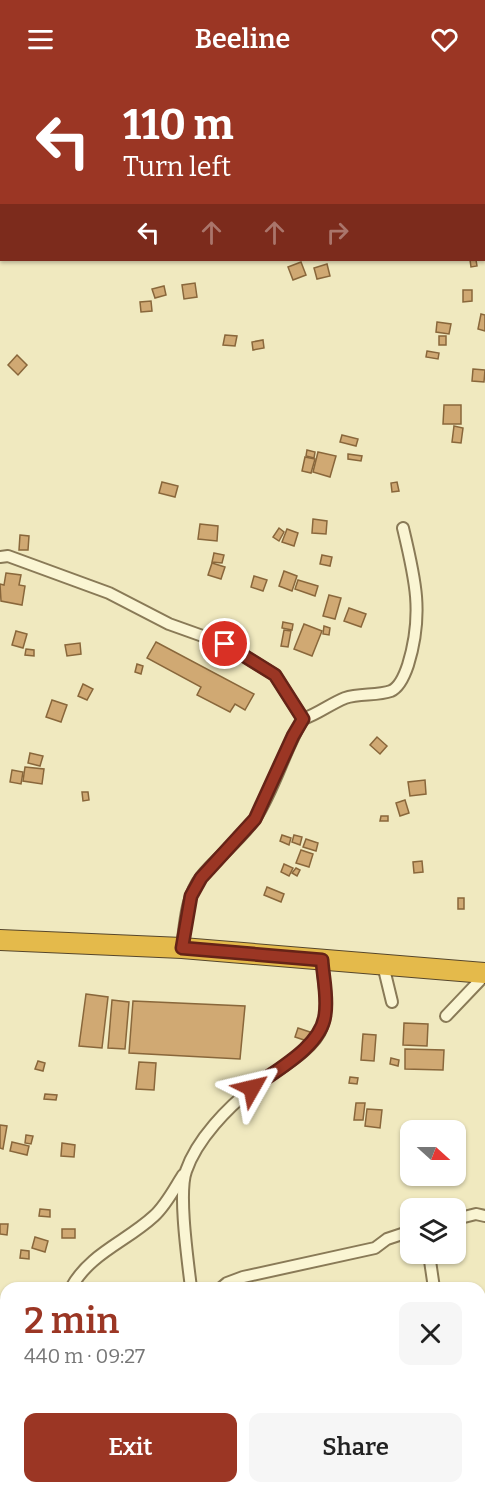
<!DOCTYPE html>
<html lang="en">
<head>
<meta charset="utf-8">
<style>
  :root { --surface:#fff; --page:#f6f6f6; --text:#222; --muted:#767676; --accent:#9b3624 }
  body { margin:0; font-family:Bitter,serif; background:var(--page); color:var(--text); height:100vh; display:flex; flex-direction:column; font-size:22px; white-space:nowrap }
  * { box-sizing:border-box; margin:0 }
  p { font-size:20px; color:var(--muted) }
  .icon { flex:none; width:33px; height:33px; fill:none; stroke:currentColor; stroke-width:2; stroke-linecap:round; stroke-linejoin:round }
  .map { position:relative; flex:1; overflow:hidden }
  .panel { position:absolute; left:0px; top:1204px; width:486px; height:212px; display:flex; flex-direction:column; background:var(--surface); border-radius:18px 18px 0 0; box-shadow:0 2px 4px #0004 }
  .panel>* { flex:none }
  .top-card { position:absolute; left:0px; top:0px; width:486px; height:183px; box-shadow:0 2px 4px #0004; background:#9b3624; color:#fff; overflow:hidden }
  .needle { width:39px; rotate:111deg }
  .tools { position:absolute; left:400px; top:1042px; display:grid; gap:12px }
  .tools a { display:grid; place-items:center; width:66px; height:66px; border-radius:12px; background:var(--surface); box-shadow:0 2px 4px #0004; font-size:30px }
  .pin { position:absolute; display:grid; place-items:center; width:51px; height:51px; color:#fff; margin:-26px; border:3px solid #fff; border-radius:50%; box-shadow:0 2px 6px #0007 }
  .me { position:absolute; width:66px; margin:-33px; rotate:53deg; stroke-linejoin:round; filter:drop-shadow(0 0 4px #0008) }
  .turn { display:flex; align-items:center; gap:21px; height:126px; padding:0 24px; font-size:27px }
  .turn .icon { width:78px; height:78px; stroke-width:2.5 }
  .turn b { display:block; font-size:42px; line-height:51px }
  .lanes { display:flex; align-items:center; height:57px; padding:0 24px; background:#0003; justify-content:center; gap:30px; direction:ltr }
  .lanes .off { opacity:.35 }
  .round { display:grid; place-items:center; flex:none; width:63px; height:63px; border-radius:12px; background:var(--page) }
  .head { display:flex; align-items:center; justify-content:space-between; height:102px; padding:0 24px }
  h1 { font-size:36px; font-weight:600; line-height:45px; color:var(--accent) }
  .button { display:flex; gap:12px; margin-top:auto; padding:12px 24px }
  .button a { flex:1; height:69px; border-radius:12px; background:var(--accent); color:#fff; font-size:24px; font-weight:600; line-height:69px; text-align:center }
  .button a+a { background:var(--page); color:var(--text) }
  header { display:flex; justify-content:space-between; align-items:center; height:78px; padding:0 24px; background:var(--accent); color:#fff; font-size:27px; font-weight:600 }
  .map>svg:first-child { display:block }
  .building { fill:#d0a973; stroke:#89673b; stroke-width:1.5 }
  .lines { fill:none; stroke-linecap:round; stroke-linejoin:round }
  .street-casing { stroke:#897a57; stroke-width:14 }
  .highway-casing { stroke:#56462b; stroke-width:22 }
  .street { stroke:#faf5d3; stroke-width:10 }
  .highway { stroke:#e4ba4b; stroke-width:20 }
  .route-casing { stroke:#652317; stroke-width:15 }
  .route { stroke:#9b3624; stroke-width:10 }
</style>
</head>
<body>
<header><svg class="icon" aria-label="menu" viewBox="0 0 24 24"><path d="M4 6h16M4 12h16M4 18h16"/></svg>Beeline<svg class="icon" aria-label="heart" viewBox="0 0 24 24"><path d="M12 20l-8-8c-3-5 5-10 8-4 3-6 11-1 8 4z"/></svg></header>
<div class="map">
<svg width="485" height="1415" viewBox="0 0 485 1415">
  <rect width="100%" height="100%" fill="#f0e9bf"/>
  <!-- building -->
  <g class="building">
    <path d="M470,182H476L477,188L471,189Z"/>
    <path d="M301,184L306,197L293,202L288,189Z"/>
    <path d="M327,186L330,198L317,201L314,190Z"/>
    <path d="M195,205L197,219L184,221L182,207Z"/>
    <path d="M164,208L166,217L155,220L152,211Z"/>
    <path d="M463,212H472V223L463,224Z"/>
    <path d="M151,223L152,233L141,234L140,224Z"/>
    <path d="M481,236L485,237V253L478,251Z"/>
    <path d="M437,244L451,246L449,256L436,254Z"/>
    <path d="M225,257L237,258L235,268L223,267Z"/>
    <rect x="439" y="258" width="7" height="9"/>
    <path d="M263,262L264,270L253,272L252,264Z"/>
    <path d="M427,273L439,275L438,281L426,279Z"/>
    <path d="M17,277L27,287L18,297L8,287Z"/>
    <path d="M473,291L485,292L484,304L472,303Z"/>
    <path d="M444,327H461V346H443Z"/>
    <path d="M454,348L463,350L461,365L452,364Z"/>
    <path d="M342,357L358,361L356,368L340,364Z"/>
    <path d="M307,372L315,374L314,380L306,378Z"/>
    <path d="M318,374L336,378L330,399L313,394Z"/>
    <path d="M348,376L362,378L361,383L348,381Z"/>
    <path d="M305,379L315,381L311,395L302,393Z"/>
    <path d="M162,404L178,408L175,419L159,415Z"/>
    <path d="M397,404L399,413L392,414L391,405Z"/>
    <path d="M313,441L327,443L326,456L312,455Z"/>
    <path d="M200,446L218,448L217,463L198,461Z"/>
    <path d="M279,450L284,454L279,463L273,459Z"/>
    <path d="M287,451L298,455L294,468L282,464Z"/>
    <path d="M20,457L29,458L28,472H19Z"/>
    <path d="M214,475L224,477L222,485L212,484Z"/>
    <path d="M322,477L332,479L330,488L320,486Z"/>
    <path d="M212,485L225,489L221,501L208,497Z"/>
    <path d="M284,493L297,498L292,513L279,508Z"/>
    <path d="M6,495L21,497L19,507L25,508L22,527L1,523L0,506L4,507Z"/>
    <path d="M254,498L267,502L263,513L251,509Z"/>
    <path d="M298,502L318,508L315,518L295,511Z"/>
    <path d="M329,517L341,520L335,541L323,538Z"/>
    <path d="M349,530L366,536L361,549L344,543Z"/>
    <path d="M283,544L293,546L292,552L282,550Z"/>
    <path d="M304,546L322,553L312,578L294,571Z"/>
    <path d="M324,548L330,550L329,557L323,556Z"/>
    <path d="M284,552L291,553L288,569L281,568Z"/>
    <path d="M16,553L27,556L23,570L12,567Z"/>
    <path d="M156,564L254,616L245,632L235,626L230,634L197,617L201,609L147,580Z"/>
    <path d="M80,565L81,576L67,578L65,567Z"/>
    <path d="M26,571L34,572V578L25,577Z"/>
    <path d="M137,586L143,588L141,596L135,594Z"/>
    <path d="M83,606L93,611L87,622L78,618Z"/>
    <path d="M52,622L67,627L61,644L46,639Z"/>
    <path d="M377,659L387,668L380,676L370,667Z"/>
    <path d="M30,675L43,678L40,688L28,685Z"/>
    <path d="M25,689L44,691L42,706L23,703Z"/>
    <path d="M12,692L23,694L21,706L10,704Z"/>
    <path d="M425,702L426,716L410,718L408,704Z"/>
    <path d="M82,714H88L89,722L83,723Z"/>
    <path d="M405,722L409,735L400,738L396,725Z"/>
    <path d="M381,738H388V743H380Z"/>
    <path d="M282,757L291,760L289,767L280,763Z"/>
    <path d="M294,757L302,759L300,767L292,764Z"/>
    <path d="M306,761L318,765L316,773L303,769Z"/>
    <path d="M301,772L313,776L309,789L296,785Z"/>
    <path d="M422,783L423,794L414,795L413,784Z"/>
    <path d="M284,786L293,790L289,798L281,794Z"/>
    <path d="M296,790L300,792L297,798L292,795Z"/>
    <path d="M267,809L284,816L281,824L264,817Z"/>
    <rect x="458" y="820" width="6" height="11"/>
    <path d="M86,916L108,919L102,970L79,968Z"/>
    <path d="M112,922L129,924L125,971L108,970Z"/>
    <path d="M133,923L245,928L240,981L129,975Z"/>
    <path d="M404,945L428,946L427,968L403,967Z"/>
    <path d="M298,950L313,955L310,964L295,959Z"/>
    <path d="M363,956L376,957L374,983L361,982Z"/>
    <path d="M405,971L444,972L443,992L405,991Z"/>
    <path d="M391,980L399,982L398,988L390,986Z"/>
    <path d="M38,983L45,985L43,993L35,991Z"/>
    <path d="M139,984L156,985L154,1012L136,1011Z"/>
    <path d="M350,999L358,1000L357,1006L349,1005Z"/>
    <path d="M45,1016L57,1017L56,1022L44,1021Z"/>
    <path d="M356,1025H365L363,1042H354Z"/>
    <path d="M367,1031L382,1032L380,1050L365,1048Z"/>
    <path d="M0,1047L7,1048L3,1071L0,1070Z"/>
    <path d="M26,1057L33,1058L31,1066L25,1065Z"/>
    <path d="M12,1064L29,1068L27,1077L10,1073Z"/>
    <path d="M62,1065L75,1067L74,1079L61,1078Z"/>
    <path d="M40,1131L50,1132V1139L39,1138Z"/>
    <path d="M0,1146H8L7,1157L0,1156Z"/>
    <rect x="62" y="1151" width="13" height="9"/>
    <path d="M35,1159L48,1163L45,1174L32,1170Z"/>
    <path d="M21,1172L29,1173V1181L20,1180Z"/>
    <path d="M194,1410H213V1415H193Z"/>
    <path d="M241,1410H255L256,1415H241Z"/>
  </g>
  <g class="lines">
    <defs>
      <g id="street">
        <path d="M429,0L431,2"/>
        <path d="M484,72L485,73"/>
        <path d="M0,479L8,478L109,515L169,546L225,566L275,597L303,641"/>
        <path d="M182,870C185,847 186,818 201,799C217,779 240,763 255,741C275,710 284,673 303,641C318,636 330,626 345,620C359,615 377,618 391,613C400,609 405,596 408,587C424,536 415,500 403,450"/>
        <path d="M383,887L392,924"/>
        <path d="M446,938L485,897"/>
        <path d="M456,1141L476,1136L485,1138"/>
        <path d="M429,1176L434,1210"/>
        <path d="M71,1210C90,1175 126,1164 154,1138C166,1127 174,1111 183,1097"/>
        <path d="M191,1210C188,1184 178,1115 186,1093C197,1061 228,1029 254,1009C274,993 314,973 322,949C330,928 323,903 322,882"/>
        <path d="M221,1210L227,1205L243,1199L375,1170L387,1161L411,1153"/>
        <path d="M480,1375L485,1381"/>
        <path d="M13,1415L14,1410"/>
        <path d="M280,1415L282,1410"/>
      </g>
      <path id="highway" d="M0,862L182,870L485,895"/>
    </defs>
    <!-- street casing -->
    <use href="#street" class="street-casing"/>
    <!-- highway casing -->
    <use href="#highway" class="highway-casing"/>
    <!-- street -->
    <use href="#street" class="street"/>
    <!-- highway -->
    <use href="#highway" class="highway"/>
  </g>
  <g class="lines">
    <defs>
      <path id="route" d="M225,566L275,597L303,641L293,658L255,741L201,800L191,818L182,870L322,882C323,899 328,919 325,937C321,969 276,992 252,1010"/>
    </defs>
    <!-- route casing -->
    <use href="#route" class="route-casing"/>
    <!-- route -->
    <use href="#route" class="route"/>
  </g>
</svg>
<div class="tools">
<a><svg class="needle" viewBox="-14 -14 28 28"><path d="M0-13l5 13h-10z" fill="#e53935"/><path d="M0 13l5-13h-10z" fill="#767676"/></svg></a>
<a><svg class="icon" aria-label="layers" viewBox="0 0 24 24"><path d="M12 4l9 5-9 5-9-5zM3 14l9 5 9-5"/></svg></a>
</div>
<div class="pin" style="left:225px;top:566px;background:#d93025"><svg class="icon" aria-label="arrive" viewBox="0 0 24 24"><path d="M6 21V4h12l-3 4 3 4H6"/></svg></div>
<svg class="me" style="left:252px;top:1010px" viewBox="-20 -20 40 40"><path d="M0-17L14 15 0 8-14 15z" fill="#9b3624" stroke="#fff" stroke-width="4"/></svg>
<div class="top-card">
<div class="turn"><svg class="icon" aria-label="left" viewBox="0 0 24 24"><path d="M17 20v-9H6M10 6l-5 5 5 5"/></svg><div><b>110 m</b>Turn left</div></div>
<div class="lanes"><svg class="icon" aria-label="left" viewBox="0 0 24 24"><path d="M17 20v-9H6M10 6l-5 5 5 5"/></svg><svg class="icon off" aria-label="ahead" viewBox="0 0 24 24"><path d="M12 20V5M6 11l6-6 6 6"/></svg><svg class="icon off" aria-label="ahead" viewBox="0 0 24 24"><path d="M12 20V5M6 11l6-6 6 6"/></svg><svg class="icon off" aria-label="right" viewBox="0 0 24 24"><path d="M7 20v-9h11M14 6l5 5-5 5"/></svg></div>
</div>
<section class="panel">
<div class="head"><div><h1>2 min</h1><p>440 m · 09:27</p></div><a class="round"><svg class="icon" aria-label="close" viewBox="0 0 24 24"><path d="M6 6l12 12M18 6L6 18"/></svg></a></div>
<div class="button"><a>Exit</a><a>Share</a></div>
</section>
</div>
</body>
</html>
